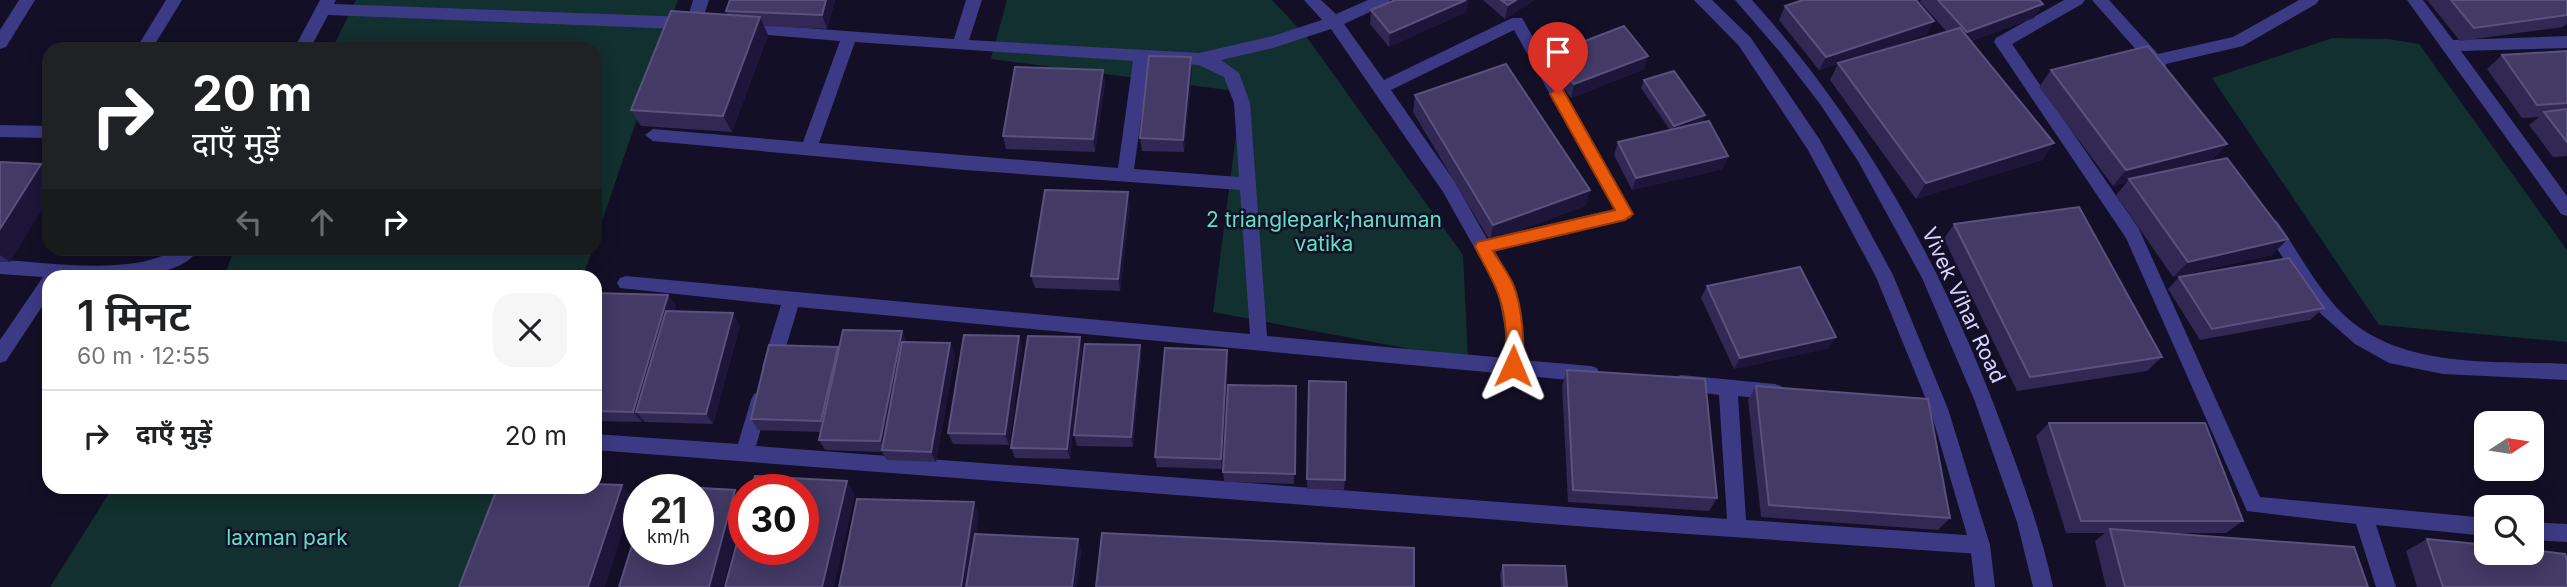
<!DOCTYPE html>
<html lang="hi">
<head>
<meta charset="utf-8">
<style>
  :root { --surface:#fff; --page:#f6f6f6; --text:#202124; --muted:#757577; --line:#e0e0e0 }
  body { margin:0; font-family:Inter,"Noto Sans Devanagari",sans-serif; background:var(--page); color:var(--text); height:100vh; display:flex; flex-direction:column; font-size:26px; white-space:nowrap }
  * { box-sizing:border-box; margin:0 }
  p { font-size:23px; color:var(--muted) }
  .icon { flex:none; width:38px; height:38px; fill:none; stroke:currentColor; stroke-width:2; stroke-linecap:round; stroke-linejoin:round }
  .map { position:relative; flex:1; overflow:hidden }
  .drawer { position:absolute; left:42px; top:270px; width:560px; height:224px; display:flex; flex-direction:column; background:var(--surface); border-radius:21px; box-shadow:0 4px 18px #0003 }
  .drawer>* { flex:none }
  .guide { position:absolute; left:42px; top:42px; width:560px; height:214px; border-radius:21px; box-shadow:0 4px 18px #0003; background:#202124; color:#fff; overflow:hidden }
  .needle { width:46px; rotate:78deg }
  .controls { position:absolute; left:2474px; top:411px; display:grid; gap:14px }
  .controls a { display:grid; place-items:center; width:70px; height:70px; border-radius:14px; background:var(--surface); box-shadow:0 4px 18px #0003; font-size:35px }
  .speed { position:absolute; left:623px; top:474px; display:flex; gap:14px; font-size:35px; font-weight:700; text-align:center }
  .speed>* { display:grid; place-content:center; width:91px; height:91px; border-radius:50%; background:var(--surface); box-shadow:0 4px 18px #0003; line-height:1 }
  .speed small { font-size:18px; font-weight:400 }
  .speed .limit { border:10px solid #d22; background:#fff; color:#111 }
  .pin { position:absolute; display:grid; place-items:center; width:60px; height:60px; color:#fff; margin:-72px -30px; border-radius:50% 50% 50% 0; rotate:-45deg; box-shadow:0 0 7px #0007 }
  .pin .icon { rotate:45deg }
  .me { position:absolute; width:77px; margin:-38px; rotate:1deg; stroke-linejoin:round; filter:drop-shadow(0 0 5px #0008) }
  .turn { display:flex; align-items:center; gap:24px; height:147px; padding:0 35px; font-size:32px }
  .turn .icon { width:91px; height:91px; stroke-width:2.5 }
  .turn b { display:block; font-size:49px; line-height:60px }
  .lanes { display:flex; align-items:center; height:66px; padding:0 35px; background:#0003; justify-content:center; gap:35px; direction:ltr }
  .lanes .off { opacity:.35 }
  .round { display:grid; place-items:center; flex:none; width:74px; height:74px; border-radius:21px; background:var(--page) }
  .overview { display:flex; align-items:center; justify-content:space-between; height:119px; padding:0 35px }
  h1 { font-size:42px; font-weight:600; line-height:52px }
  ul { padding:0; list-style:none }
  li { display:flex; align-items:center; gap:21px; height:91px; padding:0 35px; border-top:2px solid var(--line) }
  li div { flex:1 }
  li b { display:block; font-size:26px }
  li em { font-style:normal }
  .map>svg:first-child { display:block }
  .green { fill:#12302f }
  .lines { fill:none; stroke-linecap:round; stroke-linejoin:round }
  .minor { fill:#3d3a85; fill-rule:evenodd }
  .tertiary { fill:#3d3a85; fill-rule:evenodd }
  .wall { fill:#312854 }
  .shaded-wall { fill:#1d163a }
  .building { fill:#433a66; stroke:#5a527e; stroke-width:2 }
  .route { fill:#ea580c; stroke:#983908; stroke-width:2 }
  .labels { text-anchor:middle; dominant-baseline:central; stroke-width:5; stroke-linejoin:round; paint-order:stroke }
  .park-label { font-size:21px; fill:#5fe0c0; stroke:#130f26 }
  .street-label { font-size:21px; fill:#d9d4ff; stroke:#130f26 }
</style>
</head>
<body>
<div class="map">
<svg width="2567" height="587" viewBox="0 0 2567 587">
  <rect width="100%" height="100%" fill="#130f26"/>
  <!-- green -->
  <g class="green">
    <path d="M356,0H678L595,241V49H332Z"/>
    <path d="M1007,0H1272L1306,36L1463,255L1468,360L1213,312L1240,104L1235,91L991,59Z"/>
    <path d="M2333,38L2389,39L2419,44L2567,250V342L2379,325L2212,78Z"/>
    <path d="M234,249V248L593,249L583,276H225Z"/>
    <path d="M113,487H510L476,587H50Z"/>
  </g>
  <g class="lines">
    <!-- minor -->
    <g class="minor">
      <path d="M19,0H35L6,47L0,49V30Z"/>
      <path d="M166,0H182L152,49H136Z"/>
      <path d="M320,0H336L334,4L688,17L693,0H709L703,18L712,24L704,30L328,15L310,49H294Z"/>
      <path d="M966,0H982L969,40L1199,53L1273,36L1322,20L1304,0H1321L1336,14L1368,0H1390L1387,4L1344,24L1384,80L1512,18H1522L1633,213L1631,218L1625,220L1495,251C1517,290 1525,315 1522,360L1591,366L1597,368L1600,374L1597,380L1591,382L798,307L780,367L777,373L771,375L765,373L762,367L781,305L620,288L617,283L620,278L626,276L1250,334L1240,190L965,170L653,141L645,135L653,129L803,142L840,41L743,33L735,27L738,23L954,39ZM1331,29L1443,192L1497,288L1506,334L1505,358L1267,336L1250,103L1239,73L1221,60L1273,48ZM1514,30L1614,209L1487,239L1455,182L1391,90ZM855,42L1133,61L1118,168L819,143ZM1149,62L1199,65L1224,77L1234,103L1239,177L1134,169Z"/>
      <path d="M2064,0H2085L2082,4L2012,44L2139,229L2260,497L2487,518V536L2376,525L2396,587H2376L2356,524L2247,511L2126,238L1994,42L1996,38Z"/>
      <path d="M2092,0H2109L2158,54L2233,37L2299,0H2319L2316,4L2243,46L2166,64L2165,69H2153Z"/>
      <path d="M2407,0H2423L2453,40L2567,36V48L2461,51L2567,196V216L2561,214Z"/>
      <path d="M0,125L49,126V138L0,137Z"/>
      <path d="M2271,219L2277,221C2295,247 2311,277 2331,301C2388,371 2486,360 2567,364V380L2443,374L2389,363L2355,344L2320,313L2265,231L2263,226L2265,221Z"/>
      <path d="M177,248H199C179,286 86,276 49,276V296L6,361L0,363V340L43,277L0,274V260C49,262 136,277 177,248Z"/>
      <path d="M1681,375L1775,384L1781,386L1784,392L1781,398L1775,400L1738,396L1746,520L1980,536L1987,539L1990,545L1987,551L1980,554L1629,530L595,450V434L738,444L751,400L754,394L760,392L766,394L769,400L756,446L1727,519L1719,395L1675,389L1672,383L1675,377Z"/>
      <path d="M2532,522L2567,524V542L2532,540Z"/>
    </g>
    <!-- tertiary -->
    <g class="tertiary">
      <path d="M1694,0H1712L1751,38L1820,140L1893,275L1948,409L1990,545L1995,587H1975L1970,545L1930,409L1876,277L1808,150L1739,46Z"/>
      <path d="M1735,0H1752C1866,126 1947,275 2005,434C2024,485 2042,535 2053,587H2033L2017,522L1974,399L1922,278L1858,161L1820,104L1780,52Z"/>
    </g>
  </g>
  <!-- wall -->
  <g class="wall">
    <path d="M835,0L827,29L764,26L768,35L732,132L641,126L631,110L728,15L726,11Z"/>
    <path d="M1395,0H1468L1466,12L1389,47L1370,24L1371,10Z"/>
    <path d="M1483,0H1534L1505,19Z"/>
    <path d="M1921,0H2039L2043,4L2034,18L1971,41L2054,143L2042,160L1916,199L1830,80L1838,64L1819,70L1779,20L1785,6L1927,34L1854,59L1947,32L1920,2Z"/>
    <path d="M2427,0H2566L2567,1V24L2563,27L2460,41Z"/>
    <path d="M2567,51V156L2553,157L2529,125L2539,117L2522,118L2487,69L2502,55Z"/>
    <path d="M1551,54L1648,56L1644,69L1571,98L1548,67Z"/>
    <path d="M1191,57L1192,70L1184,152L1142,151L1140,138Z"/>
    <path d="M1103,70L1105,83L1095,152L1006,149L1003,136Z"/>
    <path d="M2051,70L2227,144L2212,160L2179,169L2272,255L2173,277L2116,195L2127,182L2113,186L2039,87Z"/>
    <path d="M1644,80L1705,115L1703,122L1723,169L1632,190L1614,155L1618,142L1670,130L1641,88Z"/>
    <path d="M1415,95L1590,190L1585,206L1490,241L1413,112Z"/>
    <path d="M0,162L10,262H0Z"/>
    <path d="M1130,204L1120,291L1035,288L1031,276Z"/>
    <path d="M1954,224L2162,357L2147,371L2017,391L1944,239Z"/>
    <path d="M2179,277L2324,308L2310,320L2200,340L2168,289Z"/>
    <path d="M1707,286L1829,348L1734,369L1701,298Z"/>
    <path d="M595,293L668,295L676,306L674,312L740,325L713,424L645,422L642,419V422L595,421Z"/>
    <path d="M902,331L906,342L950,343L955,354L936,462L887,460L882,452L825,450L819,440L821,432L758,430L751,419L838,347L839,349Z"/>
    <path d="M1019,336L1022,347L1009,445L953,444L948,433Z"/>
    <path d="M1080,337L1082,348L1070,459L1015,458L1011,448Z"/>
    <path d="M1141,356L1133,447L1077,446L1074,435Z"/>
    <path d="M1228,361L1222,469L1157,467L1155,457Z"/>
    <path d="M1567,370L1717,498L1709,511L1568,502L1562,385Z"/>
    <path d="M1309,381L1345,480L1344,490L1307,489Z"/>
    <path d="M1296,386L1294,484L1224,482L1223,472Z"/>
    <path d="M1756,386L1950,518L1938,530L1761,517L1748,400Z"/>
    <path d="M2049,423L2243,521L2226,533H2169L2368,587H2106L2095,541L2105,533H2066L2036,436Z"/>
    <path d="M2427,539L2567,587H2417L2406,551Z"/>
    <path d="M1503,565L1567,587H1501L1500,574Z"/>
  </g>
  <!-- shaded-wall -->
  <g class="shaded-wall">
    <path d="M826,0H835L827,29L822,15Z"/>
    <path d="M1466,0H1468L1466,12L1389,47L1390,33Z"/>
    <path d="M1516,0H1534L1505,19L1508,5Z"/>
    <path d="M2043,4L2034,18L1959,45L1967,32Z"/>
    <path d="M760,17L768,35L732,132L723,116Z"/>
    <path d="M1934,21L1927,34L1819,70L1826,57Z"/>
    <path d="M1648,56L1644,69L1571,98L1574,84Z"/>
    <path d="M1191,57L1192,70L1184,152L1183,140Z"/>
    <path d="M1103,70L1105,83L1095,152L1093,139Z"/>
    <path d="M1705,115L1703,122L1672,133L1674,126Z"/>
    <path d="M2054,143L2042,160L1916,199L1926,183Z"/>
    <path d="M2227,144L2212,160L2131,181L2129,179L2127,182L2113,186L2126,170Z"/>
    <path d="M1728,156L1723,169L1632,190L1636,178Z"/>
    <path d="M41,164L49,171V198L10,262L0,255V229Z"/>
    <path d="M1590,190L1585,206L1490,241L1493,225Z"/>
    <path d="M1128,192L1130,204L1120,291L1118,279Z"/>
    <path d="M2288,239L2272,255L2173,277L2188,262Z"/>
    <path d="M668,295L676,306L645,412H636L642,419V422L633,412Z"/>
    <path d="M733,313L740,325L713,424L706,414Z"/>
    <path d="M902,331L907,342L886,452L880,441Z"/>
    <path d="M1019,336L1022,347L1009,445L1005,434Z"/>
    <path d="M1080,337L1082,348L1070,459L1067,449Z"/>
    <path d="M1836,337L1829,348L1734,369L1740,358Z"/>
    <path d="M950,343L955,354L936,462L931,452Z"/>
    <path d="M1140,345L1141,356L1133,447L1131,437Z"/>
    <path d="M838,347L844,358L827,432L821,421Z"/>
    <path d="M1227,350L1228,361L1222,469L1221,459Z"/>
    <path d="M847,481L855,494L834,587H822Z"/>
    <path d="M622,485L634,498L605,587H588Z"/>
    <path d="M735,490L744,501V508L723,587H709Z"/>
    <path d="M974,502L979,515L969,587H961Z"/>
    <path d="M1078,539L1082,551L1077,587H1072Z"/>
  </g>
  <!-- building -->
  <g class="building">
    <path d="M730,0H826L822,15L726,11Z"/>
    <path d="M1395,0H1466L1390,33L1371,10Z"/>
    <path d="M1501,0H1516L1508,5Z"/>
    <path d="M1803,0H1916L1934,21L1826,57L1785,6Z"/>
    <path d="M1938,0H2039L2043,4L1967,32Z"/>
    <path d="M2451,0H2566L2567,1V15L2474,28Z"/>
    <path d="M671,11L760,17L723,116L631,110Z"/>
    <path d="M1624,26L1648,56L1574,84L1551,54Z"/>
    <path d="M1960,28L2054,143L1926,183L1838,63Z"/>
    <path d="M2148,46L2227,144L2126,170L2051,70Z"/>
    <path d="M2567,51V103L2537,105L2502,55Z"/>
    <path d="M1149,56L1191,57L1183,140L1140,138Z"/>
    <path d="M1506,64L1590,190L1493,225L1415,95Z"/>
    <path d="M1015,67L1103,70L1093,139L1003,136Z"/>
    <path d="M1674,71L1705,115L1674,126L1644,80Z"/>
    <path d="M2567,109V142L2544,112Z"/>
    <path d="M1709,121L1728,156L1636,178L1618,142Z"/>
    <path d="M2227,158L2288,239L2188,262L2129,179Z"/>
    <path d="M0,162L41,164L0,229Z"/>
    <path d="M1045,190L1128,192L1118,279L1031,276Z"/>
    <path d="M2079,207L2162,357L2030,377L1954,224Z"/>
    <path d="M2289,258L2324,308L2212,329L2179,277Z"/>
    <path d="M1800,267L1836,337L1740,358L1707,286Z"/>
    <path d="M595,293L668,295L633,412L595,411Z"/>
    <path d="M666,311L733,313L706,414L636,412Z"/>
    <path d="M843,330L902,331L880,441L819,440Z"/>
    <path d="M964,335L1019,336L1005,434L948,433Z"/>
    <path d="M1028,336L1080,337L1067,449L1011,448Z"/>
    <path d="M902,342L950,343L931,452L882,450Z"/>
    <path d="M1085,344L1140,345L1131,437L1074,435Z"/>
    <path d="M769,345L838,347L821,421L751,419Z"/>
    <path d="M1165,348L1227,350L1221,459L1155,457Z"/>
    <path d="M1567,370L1705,379L1717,498L1573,490Z"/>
    <path d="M1309,381L1346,382L1345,480L1307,479Z"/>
    <path d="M1228,385L1296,386L1295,474L1223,472Z"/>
    <path d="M1756,386L1928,399L1950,518L1769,505Z"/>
    <path d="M2049,423H2205L2243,521H2081Z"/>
    <path d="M755,476L847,481L822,587H725L744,517V550H803V490H751Z"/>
    <path d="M595,484L622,485L588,587H459L498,486H595Z"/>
    <path d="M650,485L735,490L709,587H619L639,523V550H698V490H649Z"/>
    <path d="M857,499L974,502L961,587H839Z"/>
    <path d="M2110,529L2354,547L2368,587H2125Z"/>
    <path d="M1102,533L1414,548V587H1096Z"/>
    <path d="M975,534L1078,539L1072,587H966Z"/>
    <path d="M2427,539L2487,545V553H2532V550L2565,554L2567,560V587H2443Z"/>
    <path d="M1503,565L1565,566L1567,587H1504Z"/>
  </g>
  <!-- route -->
  <path class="route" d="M1558,88L1563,90L1633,214L1625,220L1493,251C1500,262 1508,273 1513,284C1521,302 1528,353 1519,371L1513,373L1508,371C1502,359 1507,345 1506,333C1503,294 1492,280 1475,247L1477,242L1615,210L1550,94Z"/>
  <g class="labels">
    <!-- park labels -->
    <g class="park-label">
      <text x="1324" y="219">2 trianglepark;hanuman<tspan x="1324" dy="24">vatika</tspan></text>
      <text x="287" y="537">laxman park</text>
    </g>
    <!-- street labels -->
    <g class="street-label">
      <text transform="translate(1964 305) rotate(65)">Vivek Vihar Road</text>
    </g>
  </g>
</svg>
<div class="controls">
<a><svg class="needle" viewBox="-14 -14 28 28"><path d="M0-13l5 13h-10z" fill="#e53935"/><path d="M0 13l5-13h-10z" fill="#757577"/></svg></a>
<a><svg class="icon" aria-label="search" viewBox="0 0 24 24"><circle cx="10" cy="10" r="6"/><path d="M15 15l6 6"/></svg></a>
</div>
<div class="speed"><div>21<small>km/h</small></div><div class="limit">30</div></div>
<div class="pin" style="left:1558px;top:94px;background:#d93025"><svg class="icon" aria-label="arrive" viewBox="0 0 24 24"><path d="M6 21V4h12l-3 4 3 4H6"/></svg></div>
<svg class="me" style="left:1513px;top:366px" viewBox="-20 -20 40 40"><path d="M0-17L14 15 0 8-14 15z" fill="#ea580c" stroke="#fff" stroke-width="4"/></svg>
<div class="guide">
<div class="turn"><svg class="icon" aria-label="right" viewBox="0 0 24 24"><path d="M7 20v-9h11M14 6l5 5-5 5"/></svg><div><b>20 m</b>दाएँ मुड़ें</div></div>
<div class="lanes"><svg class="icon off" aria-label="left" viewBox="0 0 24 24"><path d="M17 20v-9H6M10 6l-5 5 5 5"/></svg><svg class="icon off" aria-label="ahead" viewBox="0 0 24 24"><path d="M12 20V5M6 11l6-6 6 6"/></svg><svg class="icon" aria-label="right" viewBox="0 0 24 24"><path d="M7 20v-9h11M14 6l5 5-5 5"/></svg></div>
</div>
<section class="drawer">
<div class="overview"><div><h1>1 मिनट</h1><p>60 m · 12:55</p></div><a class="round"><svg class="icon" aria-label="close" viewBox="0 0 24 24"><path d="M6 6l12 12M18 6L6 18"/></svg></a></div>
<ul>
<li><svg class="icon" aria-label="right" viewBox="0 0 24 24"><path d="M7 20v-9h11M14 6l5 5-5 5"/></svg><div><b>दाएँ मुड़ें</b></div><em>20 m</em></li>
</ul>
</section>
</div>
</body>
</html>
